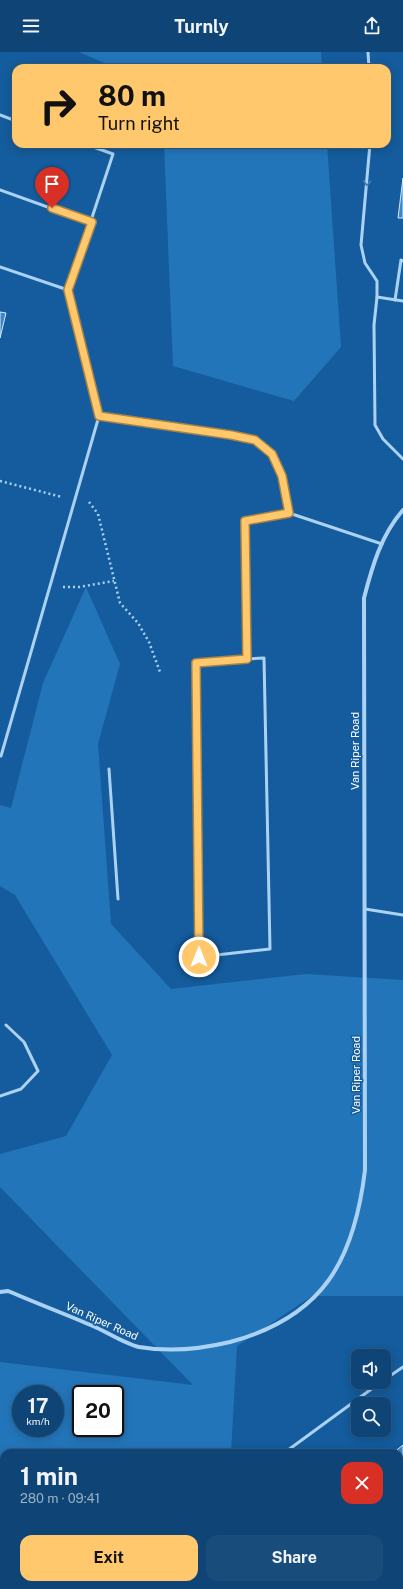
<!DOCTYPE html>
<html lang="en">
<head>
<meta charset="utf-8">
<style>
  :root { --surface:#0f4576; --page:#184c7b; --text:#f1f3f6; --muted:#9bb1c5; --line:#2f5d88; --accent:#ffc86d }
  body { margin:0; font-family:"Public Sans",sans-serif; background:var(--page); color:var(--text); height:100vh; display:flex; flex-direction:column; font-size:15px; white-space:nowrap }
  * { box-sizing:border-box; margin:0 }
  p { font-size:13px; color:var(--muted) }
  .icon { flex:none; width:22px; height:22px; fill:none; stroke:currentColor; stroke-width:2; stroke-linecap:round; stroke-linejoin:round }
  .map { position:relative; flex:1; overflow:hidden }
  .details { position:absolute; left:0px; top:1397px; width:403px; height:140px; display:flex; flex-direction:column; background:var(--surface); border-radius:12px 12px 0 0; box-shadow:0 2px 10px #0003,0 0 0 1px var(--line) }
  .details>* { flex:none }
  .hud { position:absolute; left:12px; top:12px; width:379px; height:84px; border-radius:12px; box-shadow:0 2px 10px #0003,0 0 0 1px var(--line); background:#ffc86d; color:#111; overflow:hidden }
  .fabs { position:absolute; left:351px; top:1297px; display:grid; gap:8px }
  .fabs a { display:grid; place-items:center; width:40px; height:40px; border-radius:8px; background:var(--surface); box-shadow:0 2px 10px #0003,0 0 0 1px var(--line); font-size:20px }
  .speed { position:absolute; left:12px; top:1333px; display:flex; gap:8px; font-size:20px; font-weight:700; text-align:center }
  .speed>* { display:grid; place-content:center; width:52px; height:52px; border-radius:50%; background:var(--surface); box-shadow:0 2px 10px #0003,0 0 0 1px var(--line); line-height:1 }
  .speed small { font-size:10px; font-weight:400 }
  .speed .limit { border:2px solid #111; border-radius:6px; background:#fff; color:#111 }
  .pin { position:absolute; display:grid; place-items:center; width:34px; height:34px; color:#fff; margin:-41px -17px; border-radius:50% 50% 50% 0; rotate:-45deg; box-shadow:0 0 4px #0007 }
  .pin .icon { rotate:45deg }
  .me { position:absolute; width:44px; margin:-22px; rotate:0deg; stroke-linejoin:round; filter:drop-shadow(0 0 3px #0008) }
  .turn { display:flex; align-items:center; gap:14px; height:84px; padding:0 20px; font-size:18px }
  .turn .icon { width:52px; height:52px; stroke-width:2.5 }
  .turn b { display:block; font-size:28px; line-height:34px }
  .round { display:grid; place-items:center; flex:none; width:42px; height:42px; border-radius:12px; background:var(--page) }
  .headline { display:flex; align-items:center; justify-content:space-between; height:68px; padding:0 20px }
  h1 { font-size:24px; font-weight:700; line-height:30px }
  .button { display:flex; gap:8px; margin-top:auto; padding:8px 20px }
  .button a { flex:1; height:46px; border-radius:12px; background:var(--accent); color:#111; font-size:16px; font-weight:700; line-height:46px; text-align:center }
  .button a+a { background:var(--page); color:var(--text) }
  header { display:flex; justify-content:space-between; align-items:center; height:52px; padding:0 20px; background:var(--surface); font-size:18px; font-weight:700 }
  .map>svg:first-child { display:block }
  .green { fill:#2375ba; fill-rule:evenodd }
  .building { fill:#3d85c3; stroke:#d3eafd }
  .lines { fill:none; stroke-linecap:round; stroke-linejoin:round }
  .path { stroke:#abd2f3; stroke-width:2.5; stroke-dasharray:2 3; stroke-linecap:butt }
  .service { stroke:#abd2f3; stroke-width:3 }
  .minor { stroke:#abd2f3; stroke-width:4 }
  .oneway { stroke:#417fb7 }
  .route-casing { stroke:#a68247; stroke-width:10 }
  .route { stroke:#ffc86d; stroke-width:7 }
  .labels { text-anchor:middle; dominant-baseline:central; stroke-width:3; stroke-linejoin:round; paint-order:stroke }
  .street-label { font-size:11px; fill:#fff; stroke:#145c9d }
</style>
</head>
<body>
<header><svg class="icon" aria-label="menu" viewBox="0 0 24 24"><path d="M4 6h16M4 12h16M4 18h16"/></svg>Turnly<svg class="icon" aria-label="share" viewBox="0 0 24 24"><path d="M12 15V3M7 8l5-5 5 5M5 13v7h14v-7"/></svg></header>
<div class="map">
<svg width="403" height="1537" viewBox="0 0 403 1537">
  <rect width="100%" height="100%" fill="#145c9d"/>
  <!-- green -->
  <g class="green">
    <path d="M79,0H321L322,16H116Z"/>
    <path d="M164,92H327L341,295L294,349L173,314Z"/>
    <path d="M86,535L120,612L98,692L111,872L171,937L306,922L403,928V1244H312L237,1294L231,1401H4V1533H22L17,1537H0V1310L193,1333L0,1135V1102L66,1084L112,1003L15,843L0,834V753L11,756L43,631ZM21,1342H55V1376H21ZM81,1342H115V1376H81Z"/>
  </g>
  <!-- building -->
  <g class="building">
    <path d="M403,126V166H398Z"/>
    <path d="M0,260L6,261L0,286Z"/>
    <path d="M403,1393V1537H348L346,1533H399V1401H393Z"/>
  </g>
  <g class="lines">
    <!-- path -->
    <g class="path">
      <path d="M0,429L62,445"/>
      <path d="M89,450L98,462L120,551L138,571L149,590L160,620"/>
      <path d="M63,535H79L114,529"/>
    </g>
    <!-- service -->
    <g class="service">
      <path d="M368,0L369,16"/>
      <path d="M0,63L16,69"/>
      <path d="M85,92L113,102L68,238L99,364L231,383L255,388L272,402L282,424L289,461"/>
      <path d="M370,92L361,193L365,211L377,229V245L374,273L375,373L383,387L403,407"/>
      <path d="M0,138L92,171"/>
      <path d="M0,215L68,238"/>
      <path d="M377,245L403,249"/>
      <path d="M395,248L401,208L403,209"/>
      <path d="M247,607L196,611L199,905L270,897L264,606L247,607L245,469L289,461L382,492"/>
      <path d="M1,704L99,364"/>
      <path d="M109,717L118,847"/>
      <path d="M365,857L403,863"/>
      <path d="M0,1044L21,1037L38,1019L24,990L6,973"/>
      <path d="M384,1328L403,1315"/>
      <path d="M284,1401L381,1330"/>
      <path d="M198,1533L200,1537"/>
      <path d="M80,1537L86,1533"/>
    </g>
    <!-- minor -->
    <path class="minor" d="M0,1240L8,1239C36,1251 65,1262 93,1274C105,1279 127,1293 139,1295C169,1300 201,1297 230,1290C323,1265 354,1209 365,1118L364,546C372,515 381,483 403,458"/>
  </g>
  <!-- one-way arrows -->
  <defs><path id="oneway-chevron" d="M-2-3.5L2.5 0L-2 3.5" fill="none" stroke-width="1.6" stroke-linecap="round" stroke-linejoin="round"/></defs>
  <use class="oneway" href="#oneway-chevron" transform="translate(367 131) rotate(96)"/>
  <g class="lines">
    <defs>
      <path id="route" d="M52,156L92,170L68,238L99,364L231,383L255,388L272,402L282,424L289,461L245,469L247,607L196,611L199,905"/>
    </defs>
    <!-- route casing -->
    <use href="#route" class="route-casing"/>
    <!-- route -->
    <use href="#route" class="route"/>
  </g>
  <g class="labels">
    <!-- street labels -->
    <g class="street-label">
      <text transform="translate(355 699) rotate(-90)">Van Riper Road</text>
      <text transform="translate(356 1023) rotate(-90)">Van Riper Road</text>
      <text transform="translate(102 1269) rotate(24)">Van Riper Road</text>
    </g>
  </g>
</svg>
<div class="fabs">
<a><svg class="icon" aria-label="sound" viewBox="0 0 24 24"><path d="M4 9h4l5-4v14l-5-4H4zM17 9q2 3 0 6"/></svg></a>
<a><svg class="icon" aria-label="search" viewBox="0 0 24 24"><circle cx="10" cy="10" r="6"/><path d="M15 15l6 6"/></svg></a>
</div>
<div class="speed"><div>17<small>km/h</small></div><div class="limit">20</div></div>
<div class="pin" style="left:52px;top:156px;background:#d93025"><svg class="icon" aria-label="arrive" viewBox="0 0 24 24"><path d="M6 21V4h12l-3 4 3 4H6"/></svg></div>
<svg class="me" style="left:199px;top:905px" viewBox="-20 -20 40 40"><circle r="17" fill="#ffc86d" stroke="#fff" stroke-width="3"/><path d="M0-11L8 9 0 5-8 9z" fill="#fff"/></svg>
<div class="hud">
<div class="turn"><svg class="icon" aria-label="right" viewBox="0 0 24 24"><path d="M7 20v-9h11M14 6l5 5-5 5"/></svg><div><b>80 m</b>Turn right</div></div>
</div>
<section class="details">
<div class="headline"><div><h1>1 min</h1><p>280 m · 09:41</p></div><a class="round" style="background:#d93025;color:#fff"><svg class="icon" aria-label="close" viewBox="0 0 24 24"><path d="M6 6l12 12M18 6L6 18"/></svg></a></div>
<div class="button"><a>Exit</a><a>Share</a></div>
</section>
</div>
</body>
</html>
